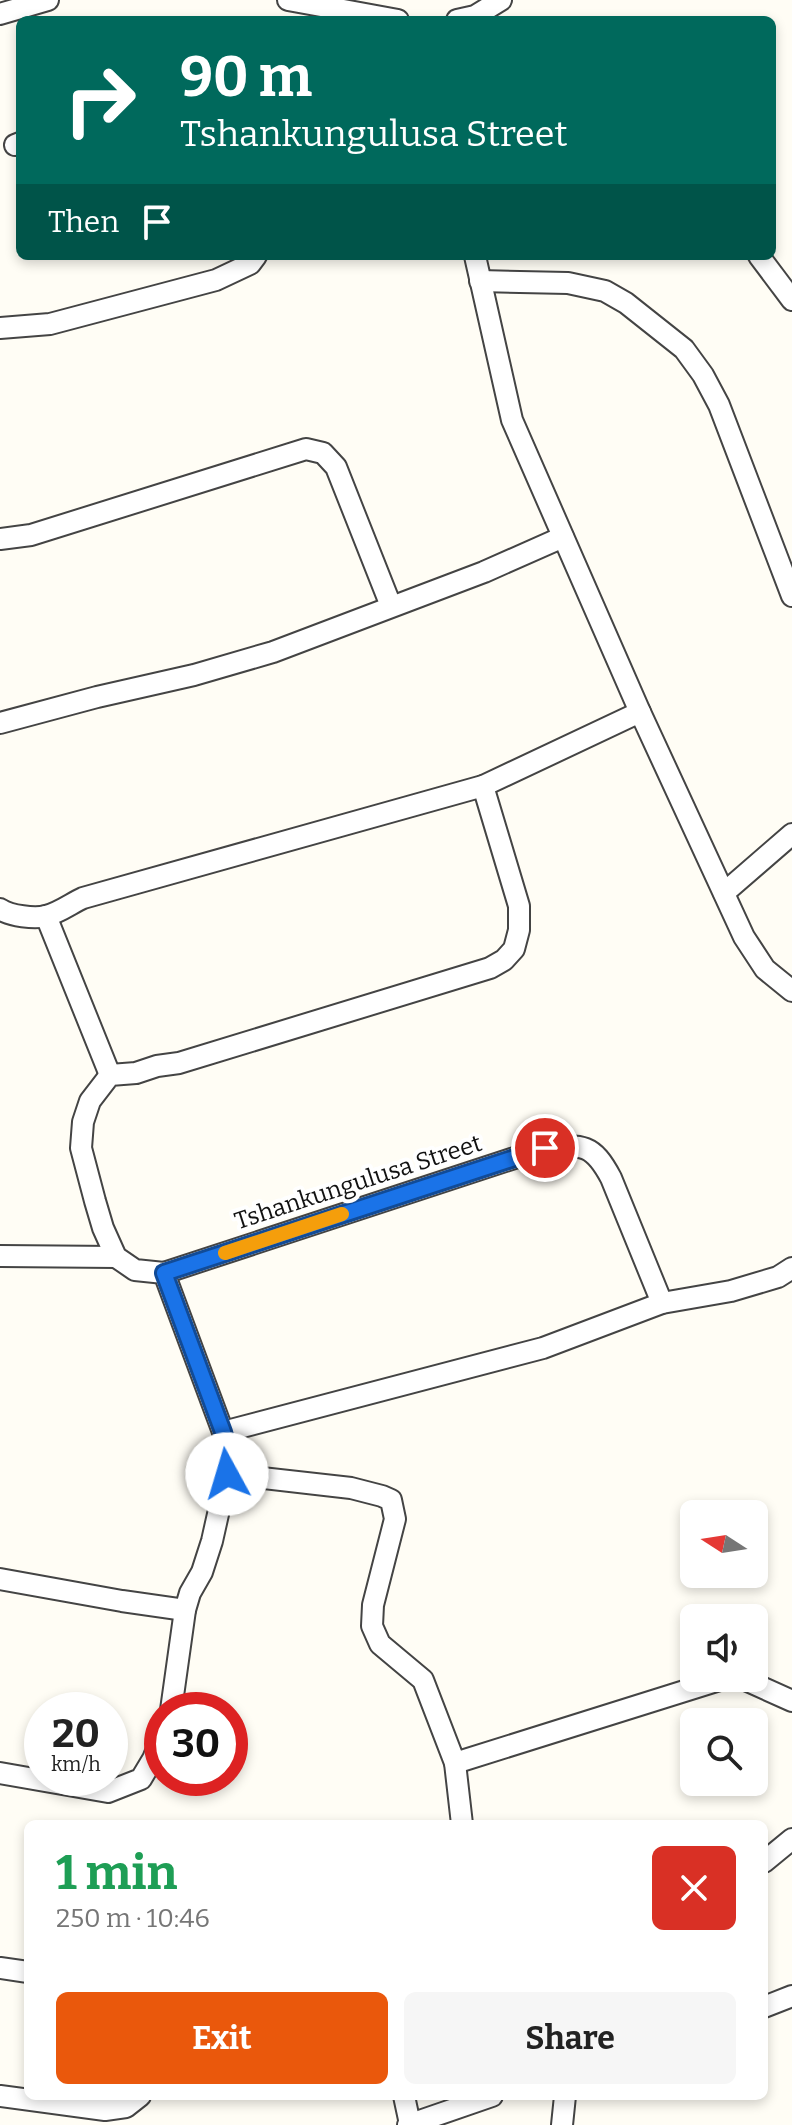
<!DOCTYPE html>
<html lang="en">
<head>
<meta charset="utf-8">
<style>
  :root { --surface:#fff; --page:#f6f6f6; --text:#222; --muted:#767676; --accent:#ea580c }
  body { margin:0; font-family:Bitter,serif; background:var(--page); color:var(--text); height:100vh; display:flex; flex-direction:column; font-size:30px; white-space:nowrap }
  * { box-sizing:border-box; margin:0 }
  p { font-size:26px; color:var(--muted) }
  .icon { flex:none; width:44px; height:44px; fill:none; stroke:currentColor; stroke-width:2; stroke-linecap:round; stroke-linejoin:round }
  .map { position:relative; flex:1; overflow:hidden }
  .details { position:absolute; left:24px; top:1820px; width:744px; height:280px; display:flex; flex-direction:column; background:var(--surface); border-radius:12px; box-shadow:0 4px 12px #0003 }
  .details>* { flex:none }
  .hud { position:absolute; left:16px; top:16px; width:760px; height:244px; border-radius:12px; box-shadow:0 4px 12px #0003; background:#00695c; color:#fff; overflow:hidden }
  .needle { width:52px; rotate:282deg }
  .controls { position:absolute; left:680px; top:1500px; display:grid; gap:16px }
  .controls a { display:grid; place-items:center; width:88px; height:88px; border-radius:12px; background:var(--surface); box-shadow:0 4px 12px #0003; font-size:40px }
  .speed { position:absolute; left:24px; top:1692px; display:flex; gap:16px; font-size:40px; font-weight:700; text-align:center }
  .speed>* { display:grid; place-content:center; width:104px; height:104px; border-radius:50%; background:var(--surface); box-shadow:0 4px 12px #0003; line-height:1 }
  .speed small { font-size:20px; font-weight:400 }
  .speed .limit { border:12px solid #d22; background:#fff; color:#111 }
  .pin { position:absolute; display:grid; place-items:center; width:68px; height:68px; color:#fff; margin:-34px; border:4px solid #fff; border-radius:50%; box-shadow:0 2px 8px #0007 }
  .me { position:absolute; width:88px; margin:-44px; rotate:354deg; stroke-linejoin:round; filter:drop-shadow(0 0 6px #0008) }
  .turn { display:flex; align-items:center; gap:28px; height:168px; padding:0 32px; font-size:36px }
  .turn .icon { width:104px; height:104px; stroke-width:2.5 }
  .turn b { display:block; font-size:56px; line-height:68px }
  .then { display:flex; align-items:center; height:76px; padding:0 32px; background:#0003; gap:16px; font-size:30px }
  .round { display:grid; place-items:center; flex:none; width:84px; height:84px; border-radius:12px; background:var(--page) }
  .summary { display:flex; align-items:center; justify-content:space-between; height:136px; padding:0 32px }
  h1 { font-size:48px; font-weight:700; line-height:60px; color:#1e9e55 }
  .primary-button { display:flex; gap:16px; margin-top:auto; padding:16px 32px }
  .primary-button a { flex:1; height:92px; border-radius:12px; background:var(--accent); color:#fff; font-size:32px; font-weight:700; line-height:92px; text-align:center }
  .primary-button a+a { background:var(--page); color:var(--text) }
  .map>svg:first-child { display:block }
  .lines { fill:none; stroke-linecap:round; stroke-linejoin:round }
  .minor-casing { stroke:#444; stroke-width:24 }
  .minor { stroke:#fff; stroke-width:20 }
  .route-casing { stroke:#114b97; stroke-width:20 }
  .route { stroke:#1a73e8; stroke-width:14 }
  .slow { stroke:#f59e0b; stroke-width:14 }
  .labels { text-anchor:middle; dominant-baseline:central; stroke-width:8; stroke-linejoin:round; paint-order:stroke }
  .street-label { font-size:24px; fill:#111; stroke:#fff }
</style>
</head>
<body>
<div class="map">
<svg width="792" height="2125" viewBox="0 0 792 2125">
  <rect width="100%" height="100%" fill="#fffdf5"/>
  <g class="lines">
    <defs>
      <g id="minor">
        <path d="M288,0L398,20"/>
        <path d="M0,14L48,0"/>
        <path d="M457,20L475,16L501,0"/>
        <path d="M15,145L20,143"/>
        <path d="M475,256L512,420L640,712L744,937L765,969L792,991"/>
        <path d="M759,256L792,300"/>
        <path d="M480,281L568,283L605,291L626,303L684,349L703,375L719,405L792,596"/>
        <path d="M0,328L50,324L216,280L250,264L256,256"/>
        <path d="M0,539L31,535L306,449L323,453L336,467L391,606"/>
        <path d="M0,723L97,697L194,675L273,652L484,572L563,537"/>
        <path d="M724,893L792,834"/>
        <path d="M0,909C10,916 35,919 46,916C59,913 72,903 83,898L483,786L640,712"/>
        <path d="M46,916L110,1075"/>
        <path d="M0,1256L116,1257"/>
        <path d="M164,1273L545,1148C583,1144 593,1144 611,1178L662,1303"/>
        <path d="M223,1432L543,1348L662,1303L731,1291L778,1277L792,1268"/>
        <path d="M227,1474L351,1488L382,1496L391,1500L395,1519L373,1605L372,1626L380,1644L423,1680L455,1763L462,1824"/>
        <path d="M0,1579L122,1601L185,1610"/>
        <path d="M741,1678L792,1701"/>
        <path d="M171,1710L185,1610L190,1593L202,1572L212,1541L227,1474L228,1452L223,1432L164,1273L135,1270L116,1257L103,1228L95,1201L81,1148L83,1122L90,1101L110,1075L136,1073L157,1066L179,1063L490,968L504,960L514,949L519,930V906L483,786"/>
        <path d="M455,1763L726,1678"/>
        <path d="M0,1773L108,1792L141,1779L153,1759L162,1736"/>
        <path d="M764,1862L792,1839"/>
        <path d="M0,1968L28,1972"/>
        <path d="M764,2007L792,1996"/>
        <path d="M0,2096L105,2110L126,2107L140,2096"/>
        <path d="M404,2096L410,2124"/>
        <path d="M408,2125L492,2096"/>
        <path d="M562,2125L565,2096"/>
      </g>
    </defs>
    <!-- minor casing -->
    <use href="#minor" class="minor-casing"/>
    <!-- minor -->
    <use href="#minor" class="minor"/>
  </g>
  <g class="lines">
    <defs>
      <path id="route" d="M227,1474L228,1452L223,1432L164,1273L545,1148"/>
    </defs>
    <!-- route casing -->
    <use href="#route" class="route-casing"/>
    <!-- route -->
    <use href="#route" class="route"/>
    <!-- slow -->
    <path class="slow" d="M225,1253L342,1214"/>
  </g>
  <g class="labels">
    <!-- street labels -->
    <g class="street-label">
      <text transform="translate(358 1182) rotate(-18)">Tshankungulusa Street</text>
    </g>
  </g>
</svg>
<div class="controls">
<a><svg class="needle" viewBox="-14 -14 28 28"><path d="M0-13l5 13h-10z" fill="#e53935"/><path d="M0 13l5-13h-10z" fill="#767676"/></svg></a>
<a><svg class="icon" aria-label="sound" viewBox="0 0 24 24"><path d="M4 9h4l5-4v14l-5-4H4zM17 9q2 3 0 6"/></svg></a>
<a><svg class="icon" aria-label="search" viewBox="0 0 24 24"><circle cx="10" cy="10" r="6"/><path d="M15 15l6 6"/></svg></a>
</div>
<div class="speed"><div>20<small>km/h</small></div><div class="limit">30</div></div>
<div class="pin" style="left:545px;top:1148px;background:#d93025"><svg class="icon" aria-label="arrive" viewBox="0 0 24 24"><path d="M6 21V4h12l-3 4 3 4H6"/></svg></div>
<svg class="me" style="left:227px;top:1474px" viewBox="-20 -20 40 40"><circle r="19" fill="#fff"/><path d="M0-13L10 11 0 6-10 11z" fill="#1a73e8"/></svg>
<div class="hud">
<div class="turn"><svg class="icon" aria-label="right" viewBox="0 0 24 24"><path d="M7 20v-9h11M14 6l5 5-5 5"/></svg><div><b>90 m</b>Tshankungulusa Street</div></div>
<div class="then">Then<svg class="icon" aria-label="arrive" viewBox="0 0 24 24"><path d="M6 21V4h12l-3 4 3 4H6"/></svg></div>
</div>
<section class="details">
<div class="summary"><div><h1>1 min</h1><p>250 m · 10:46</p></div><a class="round" style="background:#d93025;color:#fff"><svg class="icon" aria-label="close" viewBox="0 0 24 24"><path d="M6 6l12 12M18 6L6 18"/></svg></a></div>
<div class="primary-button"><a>Exit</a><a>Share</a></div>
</section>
</div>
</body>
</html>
